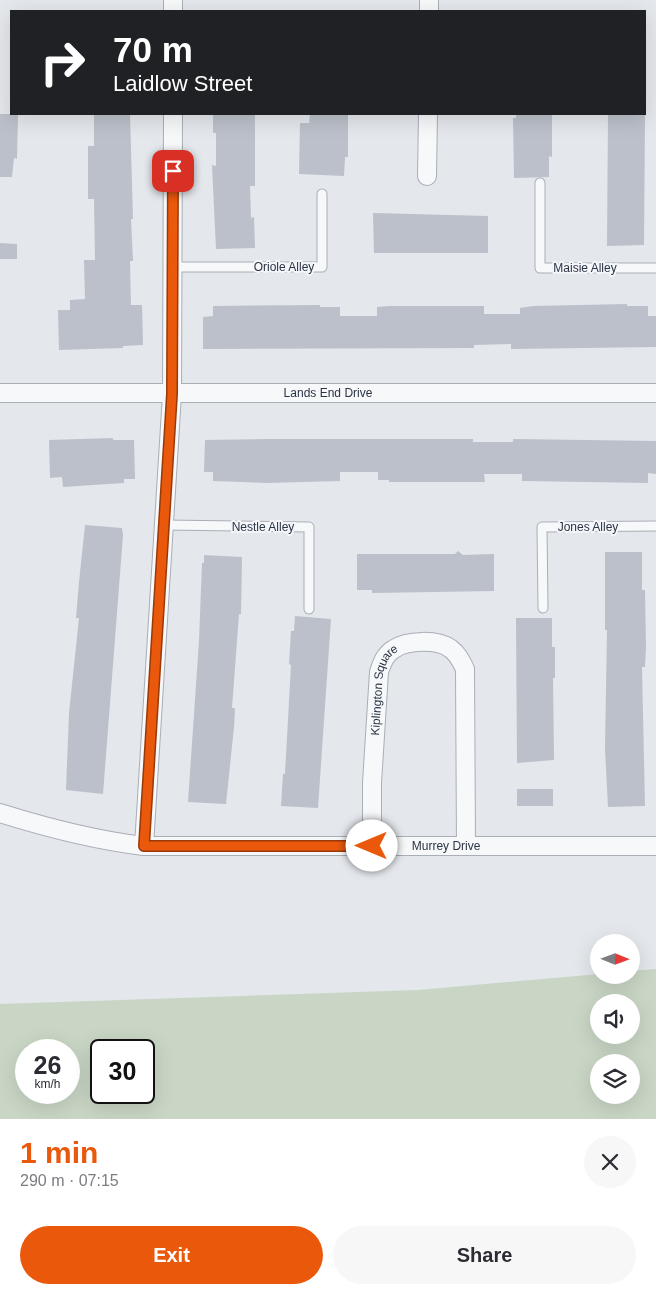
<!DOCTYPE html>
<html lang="en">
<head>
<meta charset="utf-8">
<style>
  :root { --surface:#fff; --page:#f7f7f7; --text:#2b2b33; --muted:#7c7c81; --accent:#ea580c }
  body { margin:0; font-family:Helvetica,sans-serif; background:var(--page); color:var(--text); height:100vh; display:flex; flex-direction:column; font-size:19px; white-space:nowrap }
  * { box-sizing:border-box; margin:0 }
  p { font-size:16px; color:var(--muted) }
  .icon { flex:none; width:28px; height:28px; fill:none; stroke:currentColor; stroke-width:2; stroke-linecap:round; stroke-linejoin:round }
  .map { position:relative; height:1119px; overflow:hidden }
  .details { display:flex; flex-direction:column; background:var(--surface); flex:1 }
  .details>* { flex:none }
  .banner { position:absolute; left:10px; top:10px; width:636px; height:105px; border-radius:0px; box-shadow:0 5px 20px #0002; background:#202124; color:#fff; overflow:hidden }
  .needle { width:32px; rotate:91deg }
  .buttons { position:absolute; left:590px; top:934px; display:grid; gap:10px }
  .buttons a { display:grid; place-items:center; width:50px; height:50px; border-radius:50%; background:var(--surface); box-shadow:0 5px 20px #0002; font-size:25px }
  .speed { position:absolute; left:15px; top:1039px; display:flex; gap:10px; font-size:25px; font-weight:700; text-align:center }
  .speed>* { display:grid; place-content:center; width:65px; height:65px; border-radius:50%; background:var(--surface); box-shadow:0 5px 20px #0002; line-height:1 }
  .speed small { font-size:12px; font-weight:400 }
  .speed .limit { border:2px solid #111; border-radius:8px; background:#fff; color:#111 }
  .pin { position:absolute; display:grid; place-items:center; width:42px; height:42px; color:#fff; margin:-21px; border-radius:10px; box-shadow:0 2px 8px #0006 }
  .me { position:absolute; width:55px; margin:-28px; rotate:270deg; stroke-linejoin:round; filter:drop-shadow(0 0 4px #0008) }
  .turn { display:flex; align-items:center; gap:18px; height:105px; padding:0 20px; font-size:22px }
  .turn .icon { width:65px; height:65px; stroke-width:2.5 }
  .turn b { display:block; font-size:35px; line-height:42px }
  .round { display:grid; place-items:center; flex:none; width:52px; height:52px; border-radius:26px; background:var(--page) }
  .overview { display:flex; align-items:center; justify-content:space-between; height:85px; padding:0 20px }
  h1 { font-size:30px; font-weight:800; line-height:38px; color:var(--accent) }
  .primary-button { display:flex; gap:10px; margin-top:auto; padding:10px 20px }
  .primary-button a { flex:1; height:58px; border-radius:30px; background:var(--accent); color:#fff; font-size:20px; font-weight:800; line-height:58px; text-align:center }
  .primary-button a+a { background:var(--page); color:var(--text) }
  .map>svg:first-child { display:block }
  .green { fill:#c9d6c5; fill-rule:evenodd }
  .building { fill:#bbc0ca }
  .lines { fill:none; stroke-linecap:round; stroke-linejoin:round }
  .service-casing { stroke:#a9aeb7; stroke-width:11 }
  .minor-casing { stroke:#a9aeb7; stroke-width:20 }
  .service { stroke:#f7f8fa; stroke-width:9 }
  .minor { stroke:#f7f8fa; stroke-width:18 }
  .route-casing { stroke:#983908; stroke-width:12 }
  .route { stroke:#ea580c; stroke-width:9 }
  .labels { text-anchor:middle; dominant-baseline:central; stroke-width:4; stroke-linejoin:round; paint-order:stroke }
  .street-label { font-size:12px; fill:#2b3445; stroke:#f4f6f9 }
</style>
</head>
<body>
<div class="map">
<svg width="656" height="1119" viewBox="0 0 656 1119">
  <rect width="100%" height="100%" fill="#e4e7ec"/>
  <!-- green -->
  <path class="green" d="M656,969V1119H0V1004L418,990L599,974L631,975V971ZM599,1002H631V1035H599ZM26,1050H69V1092H26ZM101,1050H144V1092H101ZM599,1062H631V1095H599Z"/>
  <!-- building -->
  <g class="building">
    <path d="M0,114H18L17,159L14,158L12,177H0Z"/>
    <path d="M94,114H130L133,219H131L133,261H130L131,305H142L143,345L123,346V348L59,350L58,310H70V300L85,299L84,260H95L94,199H88V146H94Z"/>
    <path d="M213,114H255V186H250L251,218L254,217L255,248L216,249L212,165L216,166V133H213Z"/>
    <path d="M310,114H348V157H345L344,176L299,174L300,123H309Z"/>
    <path d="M516,114H552V157L549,156V177L514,178L513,118H516Z"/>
    <path d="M608,114H645L644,245L607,246Z"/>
    <path d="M373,213L488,216V253H374Z"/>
    <path d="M0,243L17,244V259H0Z"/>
    <path d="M627,304V306H648V316H656V347L511,349V344L474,345V348L203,349V317L213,316V306L320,305V307H340V316H377V307L389,306H484V314H520V308L533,306Z"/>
    <path d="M113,438V440H134L135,479H124V483L63,487L62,477L50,478L49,440Z"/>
    <path d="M267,439H473V442H513V439L656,441V474L648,473V483L522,481V474H484L485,482H389V480H378V472H340V481L267,483L213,481V472H204L205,440Z"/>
    <path d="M85,525L122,528L123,535L103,794L66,790L69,713L79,618H76L79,582Z"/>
    <path d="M458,551L463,555L494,554V591L372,593V590H357V554H455Z"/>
    <path d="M605,552H642V590H645L646,647L645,667H642L645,806L608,807L605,749L607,630H605Z"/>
    <path d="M204,555L242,557L241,614H239L232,708H235L234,727L226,804L188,802L199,641L202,563H204Z"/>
    <path d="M295,616L331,619L318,808L281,806L283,774H285L291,665L289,664L291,631H294Z"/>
    <path d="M516,618H552V647H555V678H553L554,760L517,763Z"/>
    <rect x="517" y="789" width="36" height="17"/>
  </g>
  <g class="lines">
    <defs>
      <g id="service">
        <path d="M540,183V268H656"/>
        <path d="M174,267H322V194"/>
        <path d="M165,525L309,527V609"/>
        <path d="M543,608L542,527L656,526"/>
      </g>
      <g id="minor">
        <path d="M173,0V11"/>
        <path d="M429,11V0"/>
        <path d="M427,176L428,114"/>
        <path id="s1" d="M0,393H656"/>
        <path id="s2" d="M0,813C48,828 94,840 144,846H656"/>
        <path d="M144,846L172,394L173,114"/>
        <path id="s3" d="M372,846V783L379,672C382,663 385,654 394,649C407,640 438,639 451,649C458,654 461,661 465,669L466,846"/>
      </g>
    </defs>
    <!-- service casing -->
    <use href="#service" class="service-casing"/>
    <!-- minor casing -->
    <use href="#minor" class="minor-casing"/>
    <!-- service -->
    <use href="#service" class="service"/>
    <!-- minor -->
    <use href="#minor" class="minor"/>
  </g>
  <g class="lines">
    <defs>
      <path id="route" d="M173,171L172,394L144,846H372"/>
    </defs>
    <!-- route casing -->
    <use href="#route" class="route-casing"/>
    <!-- route -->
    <use href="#route" class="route"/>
  </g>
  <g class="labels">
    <!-- street labels -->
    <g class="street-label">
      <text x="284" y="267">Oriole Alley</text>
      <text x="585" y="268">Maisie Alley</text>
      <text stroke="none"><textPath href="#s1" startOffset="328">Lands End Drive</textPath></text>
      <text x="263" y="527">Nestle Alley</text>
      <text x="588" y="527">Jones Alley</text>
      <text stroke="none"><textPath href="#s3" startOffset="158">Kiplington Square</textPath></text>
      <text stroke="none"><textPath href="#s2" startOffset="450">Murrey Drive</textPath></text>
    </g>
  </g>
</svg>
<div class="buttons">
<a><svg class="needle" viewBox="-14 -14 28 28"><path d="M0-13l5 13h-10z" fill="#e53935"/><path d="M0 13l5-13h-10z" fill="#7c7c81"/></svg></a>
<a><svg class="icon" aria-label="sound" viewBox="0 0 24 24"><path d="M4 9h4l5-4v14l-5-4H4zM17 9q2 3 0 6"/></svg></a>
<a><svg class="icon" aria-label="layers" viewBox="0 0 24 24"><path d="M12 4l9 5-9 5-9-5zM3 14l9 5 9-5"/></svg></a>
</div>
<div class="speed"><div>26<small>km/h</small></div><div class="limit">30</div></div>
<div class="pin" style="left:173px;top:171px;background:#d93025"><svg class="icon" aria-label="arrive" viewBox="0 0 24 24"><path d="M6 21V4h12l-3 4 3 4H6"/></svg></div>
<svg class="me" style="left:372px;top:846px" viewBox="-20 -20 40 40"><circle r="19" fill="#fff"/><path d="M0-13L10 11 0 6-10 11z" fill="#ea580c"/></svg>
<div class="banner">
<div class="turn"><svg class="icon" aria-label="right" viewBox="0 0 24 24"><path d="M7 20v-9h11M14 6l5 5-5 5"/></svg><div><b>70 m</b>Laidlow Street</div></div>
</div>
</div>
<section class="details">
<div class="overview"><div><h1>1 min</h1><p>290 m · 07:15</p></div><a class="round"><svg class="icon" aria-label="close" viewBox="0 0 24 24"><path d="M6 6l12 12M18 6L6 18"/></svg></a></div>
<div class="primary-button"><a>Exit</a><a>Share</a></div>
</section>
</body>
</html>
